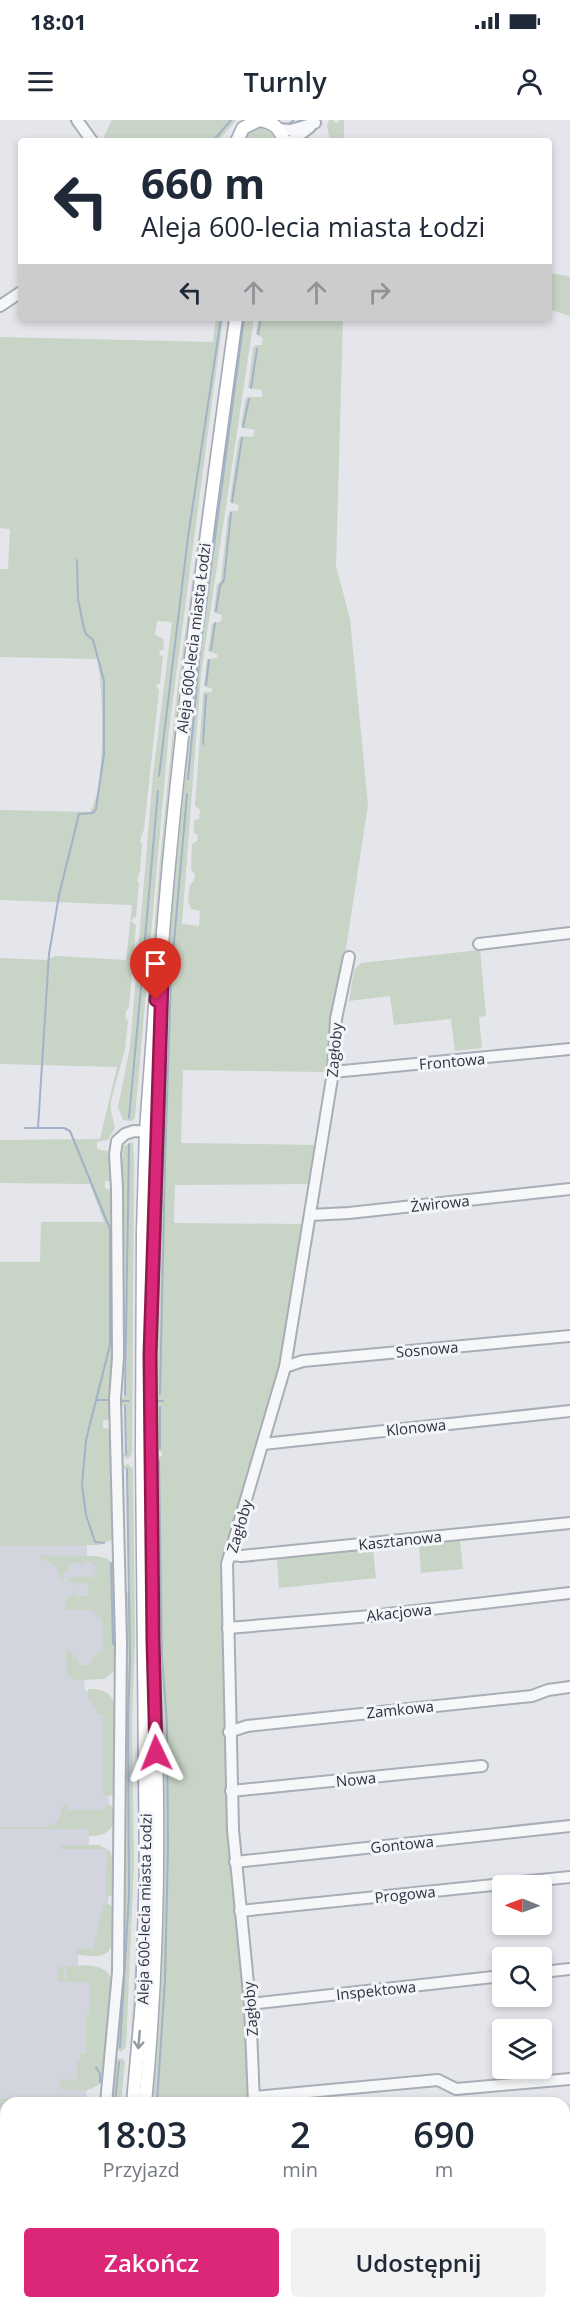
<!DOCTYPE html>
<html lang="pl">
<head>
<meta charset="utf-8">
<style>
  :root { --surface:#fff; --page:#f2f2f3; --text:#1f2937; --muted:#747a83; --accent:#db2777 }
  body { margin:0; font-family:"Open Sans",sans-serif; background:var(--page); color:var(--text); height:100vh; display:flex; flex-direction:column; font-size:22px; white-space:nowrap }
  * { box-sizing:border-box; margin:0 }
  p { font-size:20px; color:var(--muted) }
  .icon { flex:none; width:33px; height:33px; fill:none; stroke:currentColor; stroke-width:2; stroke-linecap:round; stroke-linejoin:round }
  .map { position:relative; flex:1; overflow:hidden }
  .drawer { position:absolute; left:0px; top:1977px; width:570px; height:212px; display:flex; flex-direction:column; background:var(--surface); border-radius:18px 18px 0 0; box-shadow:0 3px 9px #0003 }
  .drawer>* { flex:none }
  .banner { position:absolute; left:18px; top:18px; width:534px; height:183px; border-radius:6px; box-shadow:0 3px 9px #0003; background:#fff; color:var(--text); overflow:hidden }
  .needle { width:39px; rotate:271deg }
  .controls { position:absolute; left:492px; top:1755px; display:grid; gap:12px }
  .controls a { display:grid; place-items:center; width:60px; height:60px; border-radius:6px; background:var(--surface); box-shadow:0 3px 9px #0003; font-size:30px }
  .pin { position:absolute; display:grid; place-items:center; width:51px; height:51px; color:#fff; margin:-62px -26px; border-radius:50% 50% 50% 0; rotate:-45deg; box-shadow:0 0 6px #0007 }
  .pin .icon { rotate:45deg }
  .me { position:absolute; width:66px; margin:-33px; rotate:358deg; stroke-linejoin:round; filter:drop-shadow(0 0 4px #0008) }
  .turn { display:flex; align-items:center; gap:21px; height:126px; padding:0 24px; font-size:27px }
  .turn .icon { width:78px; height:78px; stroke-width:2.5 }
  .turn b { display:block; font-size:42px; line-height:51px }
  .lanes { display:flex; align-items:center; height:57px; padding:0 24px; background:#0003; justify-content:center; gap:30px; direction:ltr }
  .lanes .off { opacity:.35 }
  .eta { display:flex; justify-content:space-evenly; align-items:center; height:102px; text-align:center }
  .eta b { font-size:36px; font-weight:600; line-height:42px }
  .primary-button { display:flex; gap:12px; margin-top:auto; padding:12px 24px }
  .primary-button a { flex:1; height:69px; border-radius:6px; background:var(--accent); color:#fff; font-size:24px; font-weight:600; line-height:69px; text-align:center }
  .primary-button a+a { background:var(--page); color:var(--text) }
  .status { display:flex; justify-content:space-between; align-items:center; height:42px; padding:0 30px; background:var(--surface); direction:ltr }
  .status svg { height:16px; fill:currentColor }
  header { display:flex; justify-content:space-between; align-items:center; height:78px; padding:0 24px; background:var(--surface); font-size:27px; font-weight:600 }
  .map>svg:first-child { display:block }
  .built { fill:#d2d5dd }
  .green { fill:#c8d4c5 }
  .lines { fill:none; stroke-linecap:round; stroke-linejoin:round }
  .stream { stroke:#a1b2c9; stroke-width:2 }
  .minor-casing { stroke:#a9adb5; stroke-width:14 }
  .major-casing { stroke:#a4aab6; stroke-width:15 }
  .minor { stroke:#f6f7f9; stroke-width:10 }
  .major { stroke:#fff; stroke-width:12 }
  .oneway { stroke:#9699a1 }
  .route-casing { stroke:#8e194d; stroke-width:15 }
  .route { stroke:#db2777; stroke-width:10 }
  .labels { text-anchor:middle; dominant-baseline:central; stroke-width:6; stroke-linejoin:round; paint-order:stroke }
  .street-label { font-size:15px; fill:#2c3343; stroke:#f4f5f8 }
</style>
</head>
<body>
<div class="status"><b>18:01</b><svg viewBox="0 0 49 12"><path d="M0 12V9h3v3zM5 12V6h3v6zM10 12V3h3v9zM15 12V0h3v12zM26 1h20v11H26zM47 4h2v5h-2z"/></svg></div>
<header><svg class="icon" aria-label="menu" viewBox="0 0 24 24"><path d="M4 6h16M4 12h16M4 18h16"/></svg>Turnly<svg class="icon" aria-label="person" viewBox="0 0 24 24"><circle cx="12" cy="8" r="4"/><path d="M4 21q1-7 8-7t8 7"/></svg></header>
<div class="map">
<svg width="570" height="2188" viewBox="0 0 570 2188">
  <rect width="100%" height="100%" fill="#e4e6eb"/>
  <!-- built -->
  <path class="built" d="M87,1420V1439L106,1440L115,1536L88,1560H84L85,1570L104,1578L109,1685L89,1709V1725L106,1728L109,1731L108,1784L112,1788L101,1835H78V1847H94L86,1983H6L0,1985V1421Z"/>
  <!-- green -->
  <g class="green">
    <path d="M112,0H236L218,21H102Z"/>
    <path d="M329,0H333L336,3L339,2L338,0H344V21H330L327,6Z"/>
    <path d="M259,7L271,11L277,21H242L249,11Z"/>
    <path d="M549,153L568,156L570,158V196L549,189Z"/>
    <path d="M216,198H223L169,610L135,997L132,1001L123,1000L118,987L130,927L153,655L172,502L157,501L155,515L163,519L164,529L160,531L159,534L163,537L160,563L156,565L159,571L144,709L140,721L142,724L140,751L137,760L139,763L136,797L132,799V802L136,805L129,887L126,891L125,898L128,901L125,929L111,981V991L115,1008L108,1020L97,1022V1029L107,1031L112,1058L111,1061H105V1068L112,1070L113,1236L111,1299L103,1301V1308L111,1309L112,1357L109,1358L110,1361L113,1362L114,1419L100,1425L0,1426V1142H40L41,1102H104L90,1064L0,1063V1020L100,1019L117,947L0,944V838L45,840L56,836L126,840L132,785L0,780V690L90,692C106,669 104,568 97,539L0,537V449H8L10,409L0,408V217L213,222Z"/>
    <path d="M228,198H230L180,570L163,742L143,992L139,998L160,740L177,573Z"/>
    <path d="M242,198H254L201,554L182,804L199,806L200,791L191,789L188,780L190,764L194,761L195,754L191,750L192,724L197,721L198,715L194,713V700L199,699L200,690L195,686L203,575L204,572H212V569L204,566L207,539L217,538V534L208,531L212,504L221,501L222,495L215,493L214,491L217,465L221,460L228,395L230,391H238L239,385L231,383L230,381L238,321L241,316L253,317L255,310L244,308L241,305L245,281L247,277H262V270L248,268L253,228L256,225H262L263,218L256,214L258,198H343L336,446L350,499L368,685L327,952L183,950L181,1023L315,1025L309,1064L175,1065L174,1103L303,1104L281,1247L226,1436L225,1637L244,1852L250,1983H151L160,1875L164,1737L162,1599L156,1521L153,1338L162,1336V1332L153,1330V1245L169,811L201,496Z"/>
    <path d="M480,830L486,896L479,897L482,928L455,931L451,899L394,905L390,876L349,881L354,850L361,843Z"/>
    <path d="M133,1022L134,1042L132,1334L128,1339L122,1334H127L126,1286H123L122,1283V1320L120,1286L122,1245V1278L126,1275L127,1224H123L122,1040L124,1026Z"/>
    <path d="M138,1023L140,1025V1756L138,1847L128,1983H125C132,1913 136,1843 138,1773C139,1702 135,1630 139,1558L136,1229Z"/>
    <path d="M128,1344L133,1349L135,1519L132,1599L134,1743L126,1927L121,1932L116,1927L125,1473L130,1472L127,1349H122L123,1346Z"/>
    <path d="M460,1421L463,1449L421,1453L419,1425Z"/>
    <path d="M373,1429L376,1458L279,1468L277,1438Z"/>
    <path d="M41,1435L97,1436L108,1439L115,1447L116,1549L105,1559L75,1560L67,1556L66,1531L72,1532L74,1537L78,1539L79,1545H90L91,1539L96,1536L97,1531H103L102,1498L97,1497L95,1492L91,1490H66V1477H72L73,1471L75,1476H89L88,1463H68L69,1459L83,1456L91,1458L96,1453L95,1446L91,1442H84L81,1445L79,1443H68L67,1452H63V1462C57,1450 56,1441 40,1439Z"/>
    <path d="M88,1569C101,1569 111,1571 115,1585V1668L113,1674L109,1676L103,1673V1595L97,1594L96,1588L91,1584V1579H88Z"/>
    <path d="M109,1684L114,1689C115,1710 109,1715 89,1716L88,1709H0V1707H45L58,1702L63,1685H67V1690H104Z"/>
    <path d="M62,1725H99L110,1731L114,1741V1773L109,1777L106,1775L107,1729H60Z"/>
    <path d="M109,1784L114,1788C114,1803 120,1834 98,1836C92,1837 85,1835 78,1835L77,1829H93L103,1785Z"/>
    <path d="M64,1846L63,1859H67L66,1846C84,1846 105,1841 112,1860L103,1960C95,1972 75,1973 61,1968L58,1960L77,1959V1940H80V1934H86V1895H89V1862H58V1848Z"/>
    <path d="M117,1938L123,1939L125,1942L121,1983H110L115,1940Z"/>
    <path d="M86,1978L99,1983H6V2168H0V1979Z"/>
    <path d="M132,2182H257L258,2188H131Z"/>
  </g>
  <g class="lines">
    <!-- stream -->
    <g class="stream">
      <path d="M299,0V1"/>
      <path d="M287,5L294,0"/>
      <path d="M213,21L231,0"/>
      <path d="M307,21L308,18"/>
      <path d="M258,214L261,198"/>
      <path d="M251,268L257,229"/>
      <path d="M243,307L249,279"/>
      <path d="M232,382L242,318"/>
      <path d="M216,491L220,466L224,460L231,393"/>
      <path d="M211,530L215,503"/>
      <path d="M206,565L209,540"/>
      <path d="M203,624L206,575"/>
      <path d="M159,656L188,417L221,198"/>
      <path d="M188,659L200,531L244,198"/>
      <path d="M143,842L158,671"/>
      <path d="M172,845L187,674"/>
      <path d="M129,998L142,857"/>
      <path d="M25,1008H64L70,1011L110,1109V1225L86,1320L82,1365L86,1395L95,1422L104,1423"/>
      <path d="M38,1008L49,834L59,775L79,694L93,693L96,689L104,634V561L93,520L86,514L84,509L78,479L77,440"/>
      <path d="M160,1274L165,1041L171,859"/>
      <path d="M125,1275L129,1024"/>
      <path d="M97,1280H108"/>
      <path d="M122,1281H129"/>
      <path d="M157,1281H163"/>
      <path d="M125,1286L126,1334"/>
      <path d="M160,1328V1287"/>
      <path d="M111,1443L113,1524"/>
      <path d="M120,1927L129,1775L128,1596L130,1541L127,1349"/>
      <path d="M96,1947L100,1954V1962"/>
      <path d="M115,1983L119,1942"/>
      <path d="M157,1983L165,1860L168,1726L167,1605L162,1536L159,1341"/>
      <path d="M73,2188L74,2182"/>
      <path d="M137,2188L138,2182"/>
    </g>
    <defs>
      <g id="minor">
        <path d="M77,0L92,21"/>
        <path d="M278,9L291,10L315,3"/>
        <path d="M291,21L310,7"/>
        <path d="M0,186L21,172"/>
        <path d="M479,824L570,813"/>
        <path d="M333,952L570,929"/>
        <path d="M310,1095L349,1093L570,1069"/>
        <path d="M285,1247L303,1241L570,1216"/>
        <path d="M263,1324L570,1291"/>
        <path d="M230,1435L242,1436L570,1403"/>
        <path d="M228,1508L371,1496L570,1473"/>
        <path d="M229,1612L247,1606L532,1576L548,1570L570,1567"/>
        <path d="M231,1671L482,1646"/>
        <path d="M235,1742L570,1706"/>
        <path d="M240,1791L570,1757"/>
        <path d="M542,1852L570,1849"/>
        <path d="M250,1884L502,1856"/>
        <path d="M254,1977L438,1960L456,1969L570,1959"/>
        <path d="M106,1983L118,1852L121,1522L115,1279L118,1237L117,1069L115,1034L117,1021L125,1014L134,1011L154,1012"/>
        <path d="M254,1983L250,1884L233,1710L227,1444L285,1247L333,952L336,899L349,837"/>
        <path d="M564,2061H570"/>
        <path d="M261,2182L262,2188"/>
        <path d="M65,2188L66,2182"/>
      </g>
      <g id="major">
        <path d="M237,21L243,8L259,0C273,2 280,8 284,21"/>
        <path d="M151,1197L160,936"/>
        <path d="M133,1983L142,1882L146,1751L142,1330L143,1111L146,1011L157,859L161,839C177,624 207,411 236,198"/>
        <path d="M145,1983C159,1838 160,1693 153,1548"/>
        <path d="M91,2188L92,2182"/>
        <path d="M103,2188L105,2182"/>
        <path d="M114,2188L115,2182"/>
        <path d="M127,2188L128,2182"/>
      </g>
    </defs>
    <!-- minor casing -->
    <use href="#minor" class="minor-casing"/>
    <!-- major casing -->
    <use href="#major" class="major-casing"/>
    <!-- minor -->
    <use href="#minor" class="minor"/>
    <!-- major -->
    <use href="#major" class="major"/>
  </g>
  <!-- one-way arrows -->
  <defs><path id="oneway-shaft" d="M-6 0H5M1.5-3L5.5 0L1.5 3" fill="none" stroke-width="1.6" stroke-linecap="round" stroke-linejoin="round" transform="scale(1.5)"/></defs>
  <use class="oneway" href="#oneway-shaft" transform="translate(139 1920) rotate(95)"/>
  <g class="lines">
    <defs>
      <path id="route" d="M156,880L161,839L162,859L150,1235L153,1521L156,1633"/>
    </defs>
    <!-- route casing -->
    <use href="#route" class="route-casing"/>
    <!-- route -->
    <use href="#route" class="route"/>
  </g>
  <g class="labels">
    <!-- street labels -->
    <g class="street-label">
      <text transform="translate(193 518) rotate(-83)">Aleja 600-lecia miasta Łodzi</text>
      <text transform="translate(334 930) rotate(-85)">Zagłoby</text>
      <text transform="translate(452 941) rotate(-5)">Frontowa</text>
      <text transform="translate(440 1083) rotate(-6)">Żwirowa</text>
      <text transform="translate(427 1229) rotate(-5)">Sosnowa</text>
      <text transform="translate(416 1307) rotate(-6)">Klonowa</text>
      <text transform="translate(239 1406) rotate(-73)">Zagłoby</text>
      <text transform="translate(400 1420) rotate(-6)">Kasztanowa</text>
      <text transform="translate(399 1492) rotate(-6)">Akacjowa</text>
      <text transform="translate(400 1589) rotate(-6)">Zamkowa</text>
      <text transform="translate(356 1659) rotate(-6)">Nowa</text>
      <text transform="translate(402 1724) rotate(-6)">Gontowa</text>
      <text transform="translate(405 1774) rotate(-6)">Progowa</text>
      <text transform="translate(144 1789) rotate(-89)">Aleja 600-lecia miasta Łodzi</text>
      <text transform="translate(376 1870) rotate(-6)">Inspektowa</text>
      <text transform="translate(250 1889) rotate(-94)">Zagłoby</text>
    </g>
  </g>
</svg>
<div class="controls">
<a><svg class="needle" viewBox="-14 -14 28 28"><path d="M0-13l5 13h-10z" fill="#e53935"/><path d="M0 13l5-13h-10z" fill="#747a83"/></svg></a>
<a><svg class="icon" aria-label="search" viewBox="0 0 24 24"><circle cx="10" cy="10" r="6"/><path d="M15 15l6 6"/></svg></a>
<a><svg class="icon" aria-label="layers" viewBox="0 0 24 24"><path d="M12 4l9 5-9 5-9-5zM3 14l9 5 9-5"/></svg></a>
</div>
<div class="pin" style="left:156px;top:880px;background:#d93025"><svg class="icon" aria-label="arrive" viewBox="0 0 24 24"><path d="M6 21V4h12l-3 4 3 4H6"/></svg></div>
<svg class="me" style="left:156px;top:1633px" viewBox="-20 -20 40 40"><path d="M0-17L14 15 0 8-14 15z" fill="#db2777" stroke="#fff" stroke-width="4"/></svg>
<div class="banner">
<div class="turn"><svg class="icon" aria-label="left" viewBox="0 0 24 24"><path d="M17 20v-9H6M10 6l-5 5 5 5"/></svg><div><b>660 m</b>Aleja 600-lecia miasta Łodzi</div></div>
<div class="lanes"><svg class="icon" aria-label="left" viewBox="0 0 24 24"><path d="M17 20v-9H6M10 6l-5 5 5 5"/></svg><svg class="icon off" aria-label="ahead" viewBox="0 0 24 24"><path d="M12 20V5M6 11l6-6 6 6"/></svg><svg class="icon off" aria-label="ahead" viewBox="0 0 24 24"><path d="M12 20V5M6 11l6-6 6 6"/></svg><svg class="icon off" aria-label="right" viewBox="0 0 24 24"><path d="M7 20v-9h11M14 6l5 5-5 5"/></svg></div>
</div>
<section class="drawer">
<div class="eta">
<div><b>18:03</b><p>Przyjazd</p></div>
<div><b>2</b><p>min</p></div>
<div><b>690</b><p>m</p></div>
</div>
<div class="primary-button"><a>Zakończ</a><a>Udostępnij</a></div>
</section>
</div>
</body>
</html>
